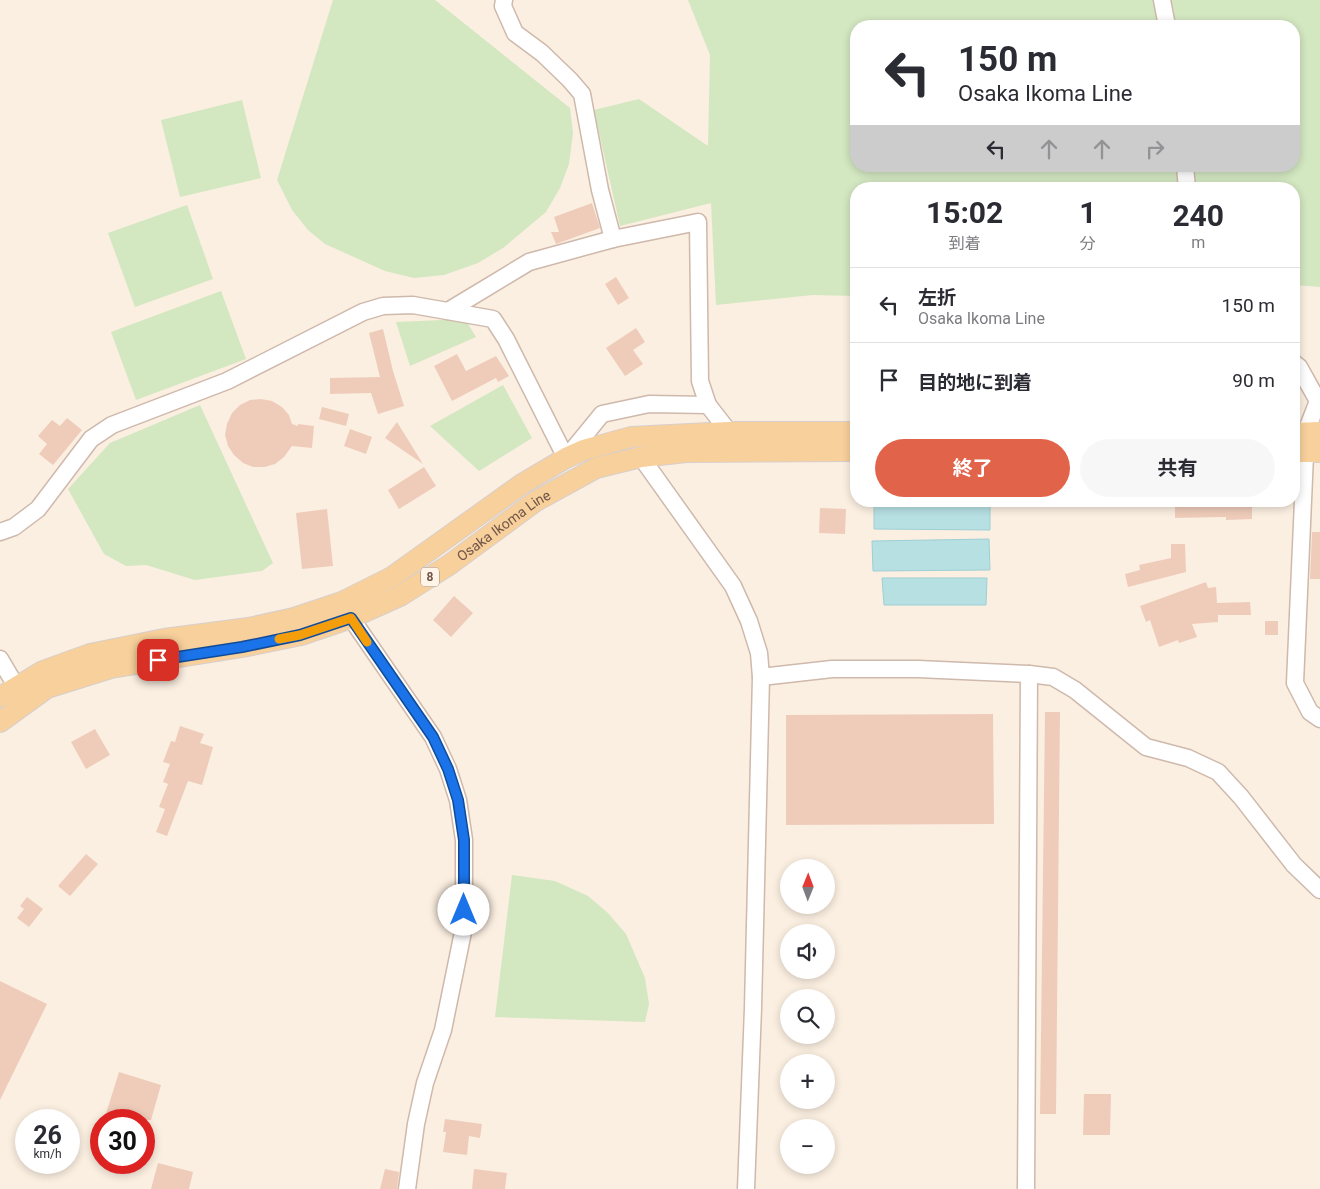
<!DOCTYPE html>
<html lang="ja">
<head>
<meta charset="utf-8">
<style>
  :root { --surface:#fff; --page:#f7f7f7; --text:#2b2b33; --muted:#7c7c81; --line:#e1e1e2; --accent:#e1634a }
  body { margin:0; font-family:Roboto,"Noto Sans JP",sans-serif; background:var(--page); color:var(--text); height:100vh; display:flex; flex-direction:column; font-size:19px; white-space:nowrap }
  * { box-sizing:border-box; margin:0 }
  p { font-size:16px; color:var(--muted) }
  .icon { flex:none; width:28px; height:28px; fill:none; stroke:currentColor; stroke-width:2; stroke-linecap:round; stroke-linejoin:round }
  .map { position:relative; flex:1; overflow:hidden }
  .details { position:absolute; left:850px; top:182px; width:450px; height:325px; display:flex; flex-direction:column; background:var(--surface); border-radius:20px; box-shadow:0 2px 8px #0003 }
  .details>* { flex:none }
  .hud { position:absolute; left:850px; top:20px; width:450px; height:152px; border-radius:20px; box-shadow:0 2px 8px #0003; background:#fff; color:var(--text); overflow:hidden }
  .needle { width:32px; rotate:1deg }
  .tools { position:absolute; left:780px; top:859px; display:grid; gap:10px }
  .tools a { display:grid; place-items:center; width:55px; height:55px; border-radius:50%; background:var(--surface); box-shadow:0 2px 8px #0003; font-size:25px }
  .speed { position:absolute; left:15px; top:1109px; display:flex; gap:10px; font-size:25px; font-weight:700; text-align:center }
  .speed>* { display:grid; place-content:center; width:65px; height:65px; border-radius:50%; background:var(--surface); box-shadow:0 2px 8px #0003; line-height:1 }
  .speed small { font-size:12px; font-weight:400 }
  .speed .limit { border:8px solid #d22; background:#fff; color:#111 }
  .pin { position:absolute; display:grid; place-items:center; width:42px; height:42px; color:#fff; margin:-21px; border-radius:10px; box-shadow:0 2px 8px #0006 }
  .me { position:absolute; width:55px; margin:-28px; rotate:0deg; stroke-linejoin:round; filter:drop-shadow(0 0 4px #0008) }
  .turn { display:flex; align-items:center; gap:18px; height:105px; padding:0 25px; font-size:22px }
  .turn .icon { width:65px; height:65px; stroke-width:2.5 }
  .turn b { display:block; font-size:35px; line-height:42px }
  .lanes { display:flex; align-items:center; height:48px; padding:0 25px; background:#0003; justify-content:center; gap:25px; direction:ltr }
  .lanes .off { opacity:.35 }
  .eta { display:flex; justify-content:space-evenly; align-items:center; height:85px; text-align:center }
  .eta b { font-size:30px; font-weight:700; line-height:35px }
  .cta { display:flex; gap:10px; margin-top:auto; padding:10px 25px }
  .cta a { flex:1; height:58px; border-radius:30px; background:var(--accent); color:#fff; font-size:20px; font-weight:700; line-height:58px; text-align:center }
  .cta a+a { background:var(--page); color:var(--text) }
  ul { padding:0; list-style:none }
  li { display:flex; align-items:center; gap:15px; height:75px; padding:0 25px; border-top:1px solid var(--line) }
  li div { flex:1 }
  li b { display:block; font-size:19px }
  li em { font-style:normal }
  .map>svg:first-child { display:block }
  .green { fill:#d3e7c1; fill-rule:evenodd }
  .water { fill:#b7e0e3; stroke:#9ecfd5 }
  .building { fill:#efccba }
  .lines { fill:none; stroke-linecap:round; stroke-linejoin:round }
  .minor-casing { stroke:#ceb9ac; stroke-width:19 }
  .major-casing { stroke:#d7cfcc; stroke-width:22 }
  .minor { stroke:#fff; stroke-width:16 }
  .major { stroke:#f8d09c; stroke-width:20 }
  .route-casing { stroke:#114b97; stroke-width:12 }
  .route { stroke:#1a73e8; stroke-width:9 }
  .slow { stroke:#f59e0b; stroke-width:9 }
  .labels { text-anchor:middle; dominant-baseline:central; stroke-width:4.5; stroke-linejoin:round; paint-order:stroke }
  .shield { fill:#fef4e7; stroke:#9b8578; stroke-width:1 }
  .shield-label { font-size:12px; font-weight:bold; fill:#715549 }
  .street-label { font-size:14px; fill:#715549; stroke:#fef4e7 }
</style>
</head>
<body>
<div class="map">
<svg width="1320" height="1189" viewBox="0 0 1320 1189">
  <rect width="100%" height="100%" fill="#fbefe1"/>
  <!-- green -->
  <g class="green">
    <path d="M333,0H435L570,108L573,133L569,164L560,188L546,212L503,248L478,263L444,275L414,278L385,271L325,244L308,230L292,210L277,180Z"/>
    <path d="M688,0H1320V287L1294,285V189H856V296L813,295L716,305L711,203L620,226L594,110L639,99L708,146L710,55ZM856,26H1294V166H856Z"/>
    <path d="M242,100L261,178L180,197L161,120Z"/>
    <path d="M187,205L213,279L135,307L108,233Z"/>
    <path d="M221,291L246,359L136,400L111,332Z"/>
    <path d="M465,319L476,337L410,366L396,322Z"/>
    <path d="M503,385L532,438L479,471L430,426Z"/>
    <path d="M200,405L273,563L262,571L195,580L146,565L126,566L104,554L68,489L110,443Z"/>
    <path d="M512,875L555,881L588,896L608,913L626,934L645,978L649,1004L645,1022L495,1017Z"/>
  </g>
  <!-- water -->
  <g class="water">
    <path d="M874,502H990V530L874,529Z"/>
    <path d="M989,539L990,570L873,571L872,541Z"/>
    <path d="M882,578H987L986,605H884Z"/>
  </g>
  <!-- building -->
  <g class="building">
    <path d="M592,203L600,228L556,244L551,232H559L554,217Z"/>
    <path d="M616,277L629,298L618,305L605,284Z"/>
    <path d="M636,328L645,342L633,350L643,364L625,376L606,348Z"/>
    <path d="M383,329L393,371L404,406L378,414L371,393L330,394V378L380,377L369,333Z"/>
    <path d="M457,354L466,371L496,356L509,376L498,382L496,378L452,401L434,366Z"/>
    <path d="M261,399L272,401L282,407L289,415L292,424L298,426V424L314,426L312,448L292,446L284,457L275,464L265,467H253L243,463L234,455L228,446L225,435L227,424L232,413L240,405L250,400Z"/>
    <path d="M322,407L349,414L346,426L319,419Z"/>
    <path d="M67,418L82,430L53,465L39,454L47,444L38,436L52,420L60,426Z"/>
    <path d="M397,422L423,464L385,438Z"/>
    <path d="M350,429L372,437L366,454L344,446Z"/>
    <path d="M424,467L436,486L399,509L388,490Z"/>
    <path d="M1175,501H1252V519L1226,520V517L1175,518Z"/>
    <path d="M820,508L846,509L845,534L819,533Z"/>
    <path d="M327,509L333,566L302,569L296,513Z"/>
    <path d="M1312,532H1320V579H1310Z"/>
    <path d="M1171,544H1185L1186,572L1128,587L1125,574L1140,570L1139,565L1171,558Z"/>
    <path d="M1206,582L1208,588L1216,587L1217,603L1250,602L1251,615H1218V622L1192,624L1197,637L1179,643L1178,640L1159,647L1150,620L1146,622L1140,606Z"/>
    <path d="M454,596L473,613L451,637L433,620Z"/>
    <rect x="1265" y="621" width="13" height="14"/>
    <path d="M1045,712H1060L1056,1114H1040Z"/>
    <path d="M993,714L994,824L786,825V715Z"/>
    <path d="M180,726L204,734L200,743L213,747L202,785L188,781L167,836L156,832L165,809L159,807L168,784L163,782L170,764L163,762L171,741L175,742Z"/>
    <path d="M95,729L110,755L86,769L71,742Z"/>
    <path d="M86,854L98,864L70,896L58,886Z"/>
    <path d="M27,897L43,909L29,927L17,918L24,909L20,906Z"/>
    <path d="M0,981L47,1004L0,1100Z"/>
    <path d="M119,1072L161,1085L151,1120H104Z"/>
    <path d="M1084,1094H1111L1110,1135H1083Z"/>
    <path d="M445,1119L482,1124L480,1138L469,1136L467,1155L443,1152L446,1132H443Z"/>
    <path d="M158,1163L193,1172L189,1189H151Z"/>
    <path d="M385,1169L399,1172L397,1189H380Z"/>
    <path d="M474,1169L507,1173L505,1189H472Z"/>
  </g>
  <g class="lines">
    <defs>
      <g id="minor">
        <path d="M504,0L503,6L515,33L542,53L570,80L582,94L600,190L613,239"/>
        <path d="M1162,0L1167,26"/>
        <path d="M1185,166L1187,189"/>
        <path d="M448,311L529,262L613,239L698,222L700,381L708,405L729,432"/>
        <path d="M1294,363L1299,367L1318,401L1306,432L1295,683L1310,712L1320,719"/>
        <path d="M641,457L733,586L749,621L759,653L761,677L753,1008L746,1189"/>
        <path d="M0,532L14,527L38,509L91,439L112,425L227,381L363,312L383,306L413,305L493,319L506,339L566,458L602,414L649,404L708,405"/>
        <path d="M351,618L433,737L448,769L458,800L464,840V927L443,1030L425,1083L416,1124L407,1189"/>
        <path d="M0,659L16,686"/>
        <path d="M761,677L832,669H918L1029,674L1053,677L1075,690L1146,747L1188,758L1218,772L1241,797L1294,865L1320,890"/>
        <path d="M1026,1189L1029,674"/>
      </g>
      <g id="major">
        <path d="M1294,433L1320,432"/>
        <path d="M1294,452H1320"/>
        <path d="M0,697L43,671L90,654L164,639L249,628L294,618L342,602L392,577L522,484L566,458L584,450L631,437L729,432H856"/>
        <path id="s1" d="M0,722L47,688L111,668L242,647L301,635L351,618L400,596L449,565L536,501L596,468L641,457L686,452L856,451"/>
      </g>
    </defs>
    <!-- minor casing -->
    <use href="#minor" class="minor-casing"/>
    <!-- major casing -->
    <use href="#major" class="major-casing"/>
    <!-- minor -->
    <use href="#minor" class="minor"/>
    <!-- major -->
    <use href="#major" class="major"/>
  </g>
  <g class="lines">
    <defs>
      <path id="route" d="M158,660L242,647L300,635L351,618L433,737L448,769L458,800L464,840V910"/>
    </defs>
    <!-- route casing -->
    <use href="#route" class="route-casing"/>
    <!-- route -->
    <use href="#route" class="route"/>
    <!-- slow -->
    <path class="slow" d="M279,639L300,635L351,618L367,642"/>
  </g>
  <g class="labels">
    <!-- shield labels -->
    <rect class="shield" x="421" y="567.5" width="18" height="19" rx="4"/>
    <g class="shield-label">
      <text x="430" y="577">8</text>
    </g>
    <!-- street labels -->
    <g class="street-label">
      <text stroke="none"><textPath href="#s1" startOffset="550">Osaka Ikoma Line</textPath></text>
    </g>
  </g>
</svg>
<div class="tools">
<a><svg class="needle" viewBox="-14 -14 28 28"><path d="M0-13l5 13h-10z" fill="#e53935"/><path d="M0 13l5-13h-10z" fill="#7c7c81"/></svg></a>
<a><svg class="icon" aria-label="sound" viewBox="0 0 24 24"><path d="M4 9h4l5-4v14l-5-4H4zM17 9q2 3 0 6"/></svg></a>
<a><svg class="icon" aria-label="search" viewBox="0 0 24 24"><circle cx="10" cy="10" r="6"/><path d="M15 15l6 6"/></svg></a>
<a>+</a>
<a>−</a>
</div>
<div class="speed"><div>26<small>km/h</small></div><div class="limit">30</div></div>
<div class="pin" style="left:158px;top:660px;background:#d93025"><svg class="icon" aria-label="arrive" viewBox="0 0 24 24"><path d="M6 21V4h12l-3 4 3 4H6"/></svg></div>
<svg class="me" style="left:464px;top:910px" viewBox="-20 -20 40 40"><circle r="19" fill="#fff"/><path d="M0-13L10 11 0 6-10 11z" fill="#1a73e8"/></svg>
<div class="hud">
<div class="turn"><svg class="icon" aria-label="left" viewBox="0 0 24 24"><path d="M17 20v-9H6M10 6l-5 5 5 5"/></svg><div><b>150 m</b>Osaka Ikoma Line</div></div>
<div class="lanes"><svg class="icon" aria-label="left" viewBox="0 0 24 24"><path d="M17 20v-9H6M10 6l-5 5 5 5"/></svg><svg class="icon off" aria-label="ahead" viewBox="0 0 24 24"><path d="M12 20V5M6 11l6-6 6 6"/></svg><svg class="icon off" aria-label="ahead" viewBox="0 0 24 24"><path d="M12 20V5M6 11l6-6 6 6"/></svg><svg class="icon off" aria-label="right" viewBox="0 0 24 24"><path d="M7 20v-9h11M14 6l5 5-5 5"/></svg></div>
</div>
<section class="details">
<div class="eta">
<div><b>15:02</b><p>到着</p></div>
<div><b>1</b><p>分</p></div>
<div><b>240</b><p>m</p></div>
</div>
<ul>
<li><svg class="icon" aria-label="left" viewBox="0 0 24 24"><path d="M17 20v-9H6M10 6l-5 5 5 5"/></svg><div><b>左折</b><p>Osaka Ikoma Line</p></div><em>150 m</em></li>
<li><svg class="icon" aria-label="arrive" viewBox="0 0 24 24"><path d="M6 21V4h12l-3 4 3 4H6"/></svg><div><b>目的地に到着</b></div><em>90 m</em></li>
</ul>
<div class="cta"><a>終了</a><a>共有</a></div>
</section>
</div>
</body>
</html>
